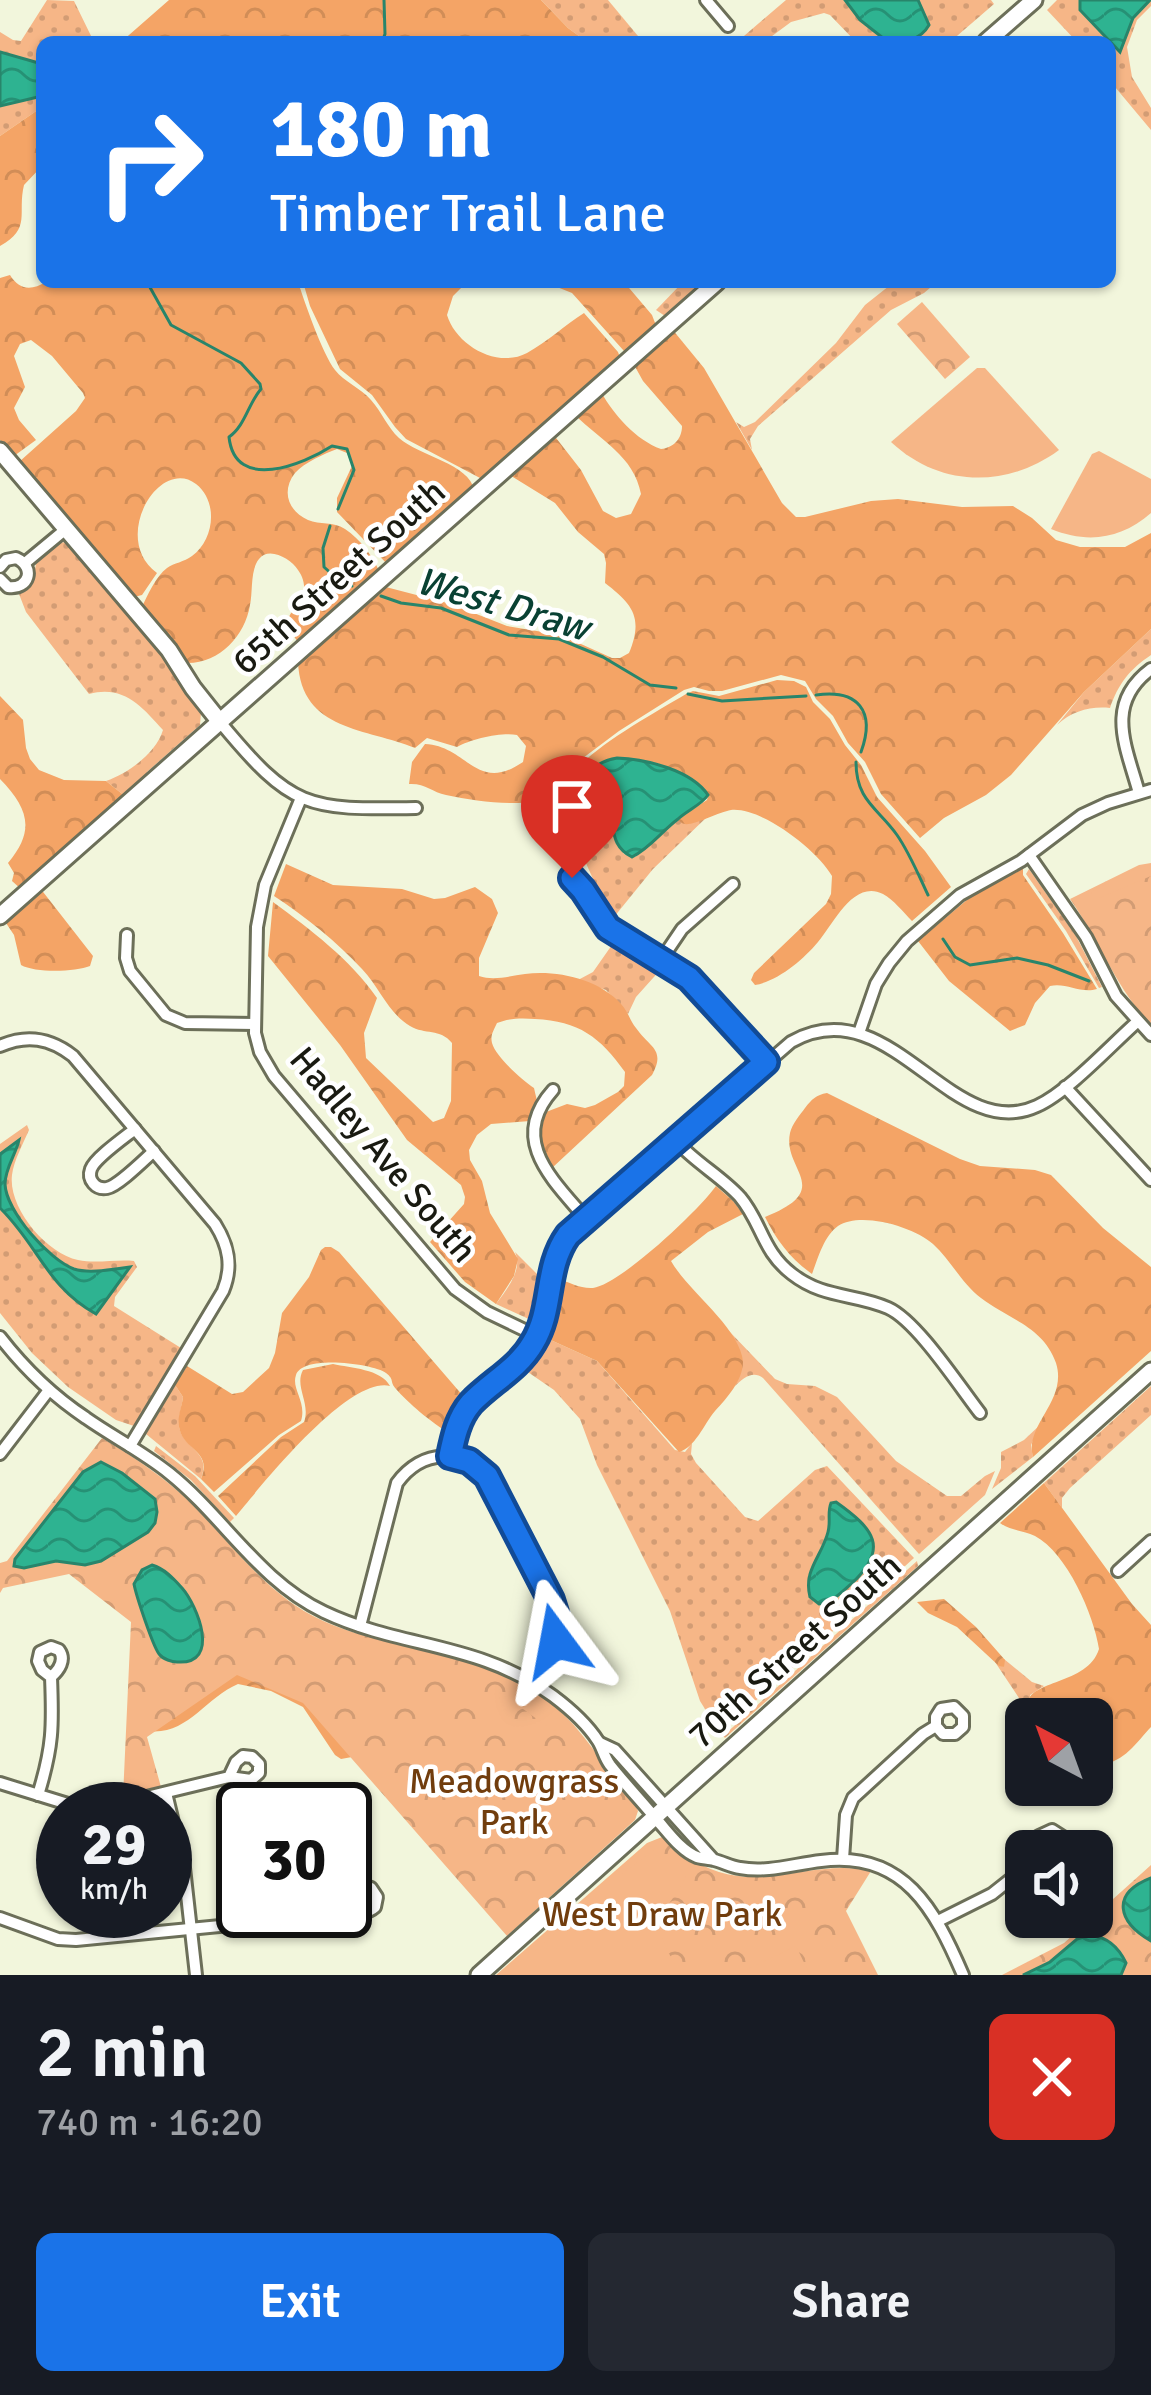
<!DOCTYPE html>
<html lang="en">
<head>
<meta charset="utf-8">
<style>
  :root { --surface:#171b24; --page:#242831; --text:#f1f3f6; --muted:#9ea1a6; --accent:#1a73e8 }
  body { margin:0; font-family:Signika,sans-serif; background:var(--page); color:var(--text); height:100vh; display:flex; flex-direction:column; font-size:45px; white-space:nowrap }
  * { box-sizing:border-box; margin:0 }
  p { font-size:39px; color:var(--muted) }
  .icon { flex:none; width:66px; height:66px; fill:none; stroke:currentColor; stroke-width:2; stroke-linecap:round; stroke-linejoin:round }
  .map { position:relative; height:1975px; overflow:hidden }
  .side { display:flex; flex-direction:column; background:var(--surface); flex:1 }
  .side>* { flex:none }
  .top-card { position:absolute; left:36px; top:36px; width:1080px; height:252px; border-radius:18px; box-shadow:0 3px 9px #0004; background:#1a73e8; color:#fff; overflow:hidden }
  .needle { width:78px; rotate:319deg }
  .tools { position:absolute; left:1005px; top:1698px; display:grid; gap:24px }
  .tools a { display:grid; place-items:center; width:108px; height:108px; border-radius:18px; background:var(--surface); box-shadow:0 3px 9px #0004; font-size:60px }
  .speed { position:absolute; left:36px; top:1782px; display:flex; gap:24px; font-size:60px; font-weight:700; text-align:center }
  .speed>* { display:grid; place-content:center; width:156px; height:156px; border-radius:50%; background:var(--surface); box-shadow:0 3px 9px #0004; line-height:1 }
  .speed small { font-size:30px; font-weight:400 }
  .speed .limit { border:6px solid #111; border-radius:18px; background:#fff; color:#111 }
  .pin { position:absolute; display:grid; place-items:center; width:102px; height:102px; color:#fff; margin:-123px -51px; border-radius:50% 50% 50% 0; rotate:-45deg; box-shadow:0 0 12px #0007 }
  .pin .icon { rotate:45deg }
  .me { position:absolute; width:132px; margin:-66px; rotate:347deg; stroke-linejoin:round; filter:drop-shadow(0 0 9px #0008) }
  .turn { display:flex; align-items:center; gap:42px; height:252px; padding:0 36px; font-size:54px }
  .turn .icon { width:156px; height:156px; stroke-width:2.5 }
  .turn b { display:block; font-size:84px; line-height:102px }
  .round { display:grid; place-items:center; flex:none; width:126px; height:126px; border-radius:18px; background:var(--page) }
  .summary { display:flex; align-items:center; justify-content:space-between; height:204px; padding:0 36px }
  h1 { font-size:72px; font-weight:600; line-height:90px }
  .cta { display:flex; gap:24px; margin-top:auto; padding:24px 36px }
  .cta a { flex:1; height:138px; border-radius:18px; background:var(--accent); color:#fff; font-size:48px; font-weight:600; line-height:138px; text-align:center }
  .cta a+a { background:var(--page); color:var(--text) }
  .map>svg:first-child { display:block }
  .grass { fill:url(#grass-dots) }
  .forest { fill:url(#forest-crowns) }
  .park { fill:url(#park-crowns) }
  .garden { fill:#f6b687 }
  .water { fill:url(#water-waves); stroke:#28856b; stroke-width:3 }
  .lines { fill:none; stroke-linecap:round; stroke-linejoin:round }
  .stream { stroke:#28856b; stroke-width:3 }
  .street-casing { stroke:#6c6f59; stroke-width:16 }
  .secondary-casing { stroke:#6c6f59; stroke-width:21 }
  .street { stroke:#fff; stroke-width:10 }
  .secondary { stroke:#fff; stroke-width:15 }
  .route-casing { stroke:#114b97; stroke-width:30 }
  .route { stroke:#1a73e8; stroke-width:21 }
  .labels { text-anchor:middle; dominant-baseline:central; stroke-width:9; stroke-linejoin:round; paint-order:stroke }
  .street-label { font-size:36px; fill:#191a11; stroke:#fff }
  .park-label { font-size:36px; fill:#713d0d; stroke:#fff }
  .water-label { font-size:39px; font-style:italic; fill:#094133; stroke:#fff }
</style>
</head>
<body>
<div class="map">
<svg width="1151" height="1975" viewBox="0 0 1151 1975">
  <defs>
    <pattern id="grass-dots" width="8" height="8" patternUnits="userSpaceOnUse" patternTransform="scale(3)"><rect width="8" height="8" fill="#f6b687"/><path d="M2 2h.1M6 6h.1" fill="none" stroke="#d29c74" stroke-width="1.8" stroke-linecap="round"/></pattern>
    <pattern id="forest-crowns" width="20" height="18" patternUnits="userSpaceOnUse" patternTransform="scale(3)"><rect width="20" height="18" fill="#f4a466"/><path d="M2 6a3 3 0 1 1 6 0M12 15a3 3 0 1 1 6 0" fill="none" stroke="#d18d57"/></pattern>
    <pattern id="park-crowns" width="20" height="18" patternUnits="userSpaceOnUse" patternTransform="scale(3)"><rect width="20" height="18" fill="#f6b687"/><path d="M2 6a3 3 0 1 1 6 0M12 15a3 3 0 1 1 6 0" fill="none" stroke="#d29c74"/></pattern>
    <pattern id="water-waves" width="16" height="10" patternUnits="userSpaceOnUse" patternTransform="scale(3)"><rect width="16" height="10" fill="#2eb391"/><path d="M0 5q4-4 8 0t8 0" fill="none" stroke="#269175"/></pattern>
  </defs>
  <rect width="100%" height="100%" fill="#f2f6dc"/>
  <!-- grass -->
  <g class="grass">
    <path d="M47,0L74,1L94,42H42V107L0,136V32L13,40L21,41Z"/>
    <path d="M541,0H608L643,42H587L568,28Z"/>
    <path d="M786,0H991L994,4L950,42H856L830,15L824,13L791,22L764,42H737Z"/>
    <path d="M1057,0H1151V6L1137,20L1127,47L1132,77L1151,108V130L1110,81V42H1077L1047,10Z"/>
    <path d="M683,282H709L668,318L656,310Z"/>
    <path d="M894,282H937L924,293L891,310L758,426L750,439L752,450L736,422L744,427L755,422L836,343L865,305Z"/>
    <path d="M65,542L167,660L201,712L200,725L147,772L150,776L126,797L106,781C129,773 156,753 163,730C141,706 124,685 89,694L26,612L19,594L32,585L36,564L60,543Z"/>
    <path d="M1151,629V655C1130,669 1118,684 1110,708C1091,706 1072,711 1057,725L1084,692Z"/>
    <path d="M584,789C616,807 607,825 624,854L635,857L677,819L688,824L709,815L653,869L614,917L601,897L585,861L601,839L604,813L591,796L579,793Z"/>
    <path d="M1029,869L1076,936L1102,987L1099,988L1066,931L1026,874Z"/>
    <path d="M614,942L662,968L636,997L628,1014L606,990L578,980L593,972Z"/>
    <path d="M27,1125L29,1130C23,1144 14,1160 12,1175C8,1208 46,1253 78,1260C96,1264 116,1259 134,1261L137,1267L115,1297L114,1306L181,1348L134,1426L116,1420L68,1387L32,1353L0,1313V1144Z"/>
    <path d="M515,1252L538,1275L531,1320L496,1304C507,1289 523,1270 515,1252Z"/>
    <path d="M728,1330L775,1379L787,1384L815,1386L837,1397L896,1461L947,1496H961L985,1476L995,1471L985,1495L919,1554L763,1378C753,1370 743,1378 735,1386C745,1363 741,1350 728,1330Z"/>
    <path d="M544,1337L597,1361L675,1450L685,1452L692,1443L691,1454L696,1463L745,1517L758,1521L815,1470L827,1466L914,1558L720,1733L700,1701L670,1611L597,1465L580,1419L554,1390L522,1368Z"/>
    <path d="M175,1385L183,1397C182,1406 178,1417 179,1427C184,1450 212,1451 201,1479L146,1434Z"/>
    <path d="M1151,1386V1415L1070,1488L1062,1498V1508L1044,1483Z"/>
    <path d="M1041,1424L1031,1445L1033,1457L992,1489L1001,1468V1452L1024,1440Z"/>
    <path d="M156,1446L195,1476L234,1518L230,1522L191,1480L154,1451Z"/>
    <path d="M917,1561L918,1566L725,1738L723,1736Z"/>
    <path d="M1004,1659L1032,1682L1044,1686L1030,1695L1029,1713L995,1662L1004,1667Z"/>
  </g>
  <!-- forest -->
  <g class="forest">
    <path d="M169,0H541L568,28L587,42H121Z"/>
    <path d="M42,107V166L24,185C17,214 32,228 0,246V136Z"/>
    <path d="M10,275C20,291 32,290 46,282H298C305,303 322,353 335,370C344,382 361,388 371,400C382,412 387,427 399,438C419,456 470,464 474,490L389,566L337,512V498L352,466L347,453L337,449C324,454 305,462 295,473C281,491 288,511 308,520C320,525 333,521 345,529C360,539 373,556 380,573L297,641C281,615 290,617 304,596C305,587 304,578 298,570C291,559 269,546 259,559C250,570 253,592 250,605C245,636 219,664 186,663L142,607C147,596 156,576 167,568C174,563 184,562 192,556C214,540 219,502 196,484C159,456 110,539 157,573L142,595L134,597L19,462L76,411L85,398L83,393L52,356L31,340L20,344L14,356L25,387L14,408L19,420L36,440L14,456L0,440V278Z"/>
    <path d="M303,282H467L453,296L447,315C456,345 497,369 527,353C547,342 565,325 584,313L618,352L621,360L487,479L480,478L406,439L395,427L372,395L340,369L310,306Z"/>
    <path d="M555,282H624L652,315L657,328L629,352L624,351L572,293L557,287Z"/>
    <path d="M672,329L704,368L782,503L796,517H805L871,501L898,499L962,507L1013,506L1032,518L1056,540L1080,547H1125L1151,533V629L1084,692L1011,775L986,795L944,818L920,838L881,794L865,762L848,743L833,716L816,699L805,681L781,675L722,691H709L694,687L684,690L619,731L575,764L567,772L555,797C522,808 480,802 446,795C432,792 425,783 409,784L412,762L425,744C468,746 476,794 523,762L526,746L517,735C502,732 471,739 457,747L427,738L415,748C368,728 301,732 298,662L382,586L451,604L507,626L561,635L612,658H620L629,653C644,617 632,604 605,583L606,563L604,554L578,532L555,503L508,474L553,434L581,470L603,511L616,518L631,514L641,494C634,456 600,440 575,415L601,392C614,415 636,440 661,449C673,448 682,439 682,426L643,381L633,363Z"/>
    <path d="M777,680L794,681L806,687L813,702L830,719L845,745L861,765L877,797L925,851L951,887L912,921C903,912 894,900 883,894C853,879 833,925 818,942C803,960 778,981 755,985L751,980L754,973L826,904L831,894L832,876C817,850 762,807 731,810C719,812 693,826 685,824C682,824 680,821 677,819L707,800L708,796C681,761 609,741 579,783L584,789L562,804L555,801C565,792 566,779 575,770C600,743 654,713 686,694L693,691L719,696Z"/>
    <path d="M0,696L23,720L26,748L30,759L39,770L64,780L106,781L126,797L22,890L12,881L14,873L8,863C36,830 28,808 0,779Z"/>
    <path d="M286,864L333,885L402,889L434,899L445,898L475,887L492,899L498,913L479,958V976C494,981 509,976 525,974C557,970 599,979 621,1004C628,1011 630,1021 636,1028C650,1048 666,1049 652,1075L552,1168C542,1150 538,1132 546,1112L567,1104L585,1108L595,1105L618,1092L624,1086L625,1072C600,1037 579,1021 535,1019C522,1018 509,1018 497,1023C494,1030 490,1035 492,1043C496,1057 522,1080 534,1088L537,1101L530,1121L491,1124L477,1135L469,1150L470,1160L482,1181L490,1213L518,1259L514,1276L496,1304L465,1282L430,1242L464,1204L465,1197L461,1185L407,1140L340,1045L268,956L273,902C311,930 350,959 377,998L364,1033L366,1058L433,1122L444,1118L451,1101L452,1043C440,1028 425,1035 410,1026C388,1013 380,988 362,969C337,942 306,917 274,896Z"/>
    <path d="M1023,868V875L1063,933L1097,989C1080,994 1066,982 1050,986L1035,1003L1025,1025L1010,1031L949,981L918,941L974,894Z"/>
    <path d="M40,888L93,956L90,966C75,972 35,973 21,965L14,935L4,920Z"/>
    <path d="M827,1093L960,1159L980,1166L1035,1170L1051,1175L1103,1228L1151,1267V1351L1033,1457C1024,1425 1068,1401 1056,1363C1043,1326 1008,1319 981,1298C961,1283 951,1260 933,1244C914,1227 861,1211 838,1226C824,1236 818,1258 812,1274C790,1258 777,1241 765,1217C836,1189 782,1170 790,1133C792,1124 800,1115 805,1108C812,1099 816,1095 827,1093Z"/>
    <path d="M716,1186L733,1201L743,1214L708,1232L671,1261C688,1291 741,1329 743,1362C743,1380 727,1398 715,1411C704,1424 695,1448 679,1452L597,1361L544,1337L554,1307L557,1278C568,1282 581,1289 593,1288C621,1284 699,1210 716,1186Z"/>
    <path d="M325,1247H331L339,1252L464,1397L448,1432C433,1424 407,1402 396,1389C389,1381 395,1380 386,1373C374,1364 303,1354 296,1375C291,1389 307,1402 301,1421L279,1435L214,1492L201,1479C213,1450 183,1451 179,1427C177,1417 182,1406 183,1397L175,1385L187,1366L232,1394L243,1392L269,1368L275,1353L282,1313L309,1277L321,1250Z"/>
    <path d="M333,1364C351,1368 381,1369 390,1386C348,1376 262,1485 236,1516L218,1496L281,1437L304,1422C311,1403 294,1387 303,1370Z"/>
    <path d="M1044,1483L1132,1604L1151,1625V1727C1135,1744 1119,1770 1092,1762V1719H1033C1007,1677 1086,1691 1099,1649C1094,1615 1067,1553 1035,1536C1023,1530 1011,1531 1000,1523Z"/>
    <path d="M944,1599L976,1627L1005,1660L1004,1667L999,1666L957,1627L928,1613L917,1602Z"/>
    <path d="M274,1650L352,1757L341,1759L335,1755L303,1707L271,1691L238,1684C205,1698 187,1736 148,1731Z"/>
  </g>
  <!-- park -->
  <g class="park">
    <path d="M922,302L970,357L945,379L897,324Z"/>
    <path d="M1151,863V1025C1116,988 1099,940 1070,899L1139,865Z"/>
    <path d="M102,1438C134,1457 164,1477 191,1503C228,1540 258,1583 304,1611C354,1641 416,1644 471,1662C508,1674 547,1695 573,1724C595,1749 613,1778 635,1804L638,1811L635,1820L507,1936L303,1703L237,1675L147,1737L161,1787L123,1797L131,1622L69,1574L3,1588L0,1593V1563L7,1561Z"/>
    <path d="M662,1837C681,1850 696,1865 719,1872C769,1888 819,1859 871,1871L846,1911L878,1975H496L647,1843Z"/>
    <path d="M1151,1865V1975H1002L1064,1943Z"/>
  </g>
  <!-- garden -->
  <g class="garden">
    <path d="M977,368H985L1059,450C1006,489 939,487 891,442Z"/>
    <path d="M1099,451L1151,479V513C1121,539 1088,544 1051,529L1092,454Z"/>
    <path d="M1151,865V876L1097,899L1090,897L1092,892C1110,881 1130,869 1151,865Z"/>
    <path d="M519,1692L561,1721V1730L553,1731L515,1703L513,1695Z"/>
    <path d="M657,1848L686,1876C681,1889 672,1898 665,1910C652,1932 671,1954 680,1975H508L619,1876Z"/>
    <path d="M796,1946L810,1975H735Z"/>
  </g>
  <!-- water -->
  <g class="water">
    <path d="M845,0H918L929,25C920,41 904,42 888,42L860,20Z"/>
    <path d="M1080,0H1150L1133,18L1120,52L1080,10Z"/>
    <path d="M0,52L42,64V96L0,106Z"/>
    <path d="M617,758C646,759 691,770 708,795C701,805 688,810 678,819C662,831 650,848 632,857C606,844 618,821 604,802C598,794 586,790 579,782C586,770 603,760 617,758Z"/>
    <path d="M19,1140C16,1154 5,1168 5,1184C6,1211 49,1260 74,1269C90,1274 114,1269 130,1267L96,1314C47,1287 38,1245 0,1208V1154Z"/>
    <path d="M101,1462L122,1473L155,1499L157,1512L155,1523L148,1532L101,1561L85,1565L56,1561L24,1568L14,1566L15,1559L83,1472Z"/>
    <path d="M836,1502C874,1529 890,1548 851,1584C840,1594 832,1602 819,1604L810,1597C803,1570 822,1556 828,1532C831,1521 827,1513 831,1503Z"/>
    <path d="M152,1565C165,1569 173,1578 182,1588C197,1605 222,1665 177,1662C172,1662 163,1659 160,1655C154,1650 136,1595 134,1584L142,1570Z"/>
    <path d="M1151,1878V1941C1118,1922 1110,1894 1151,1878Z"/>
    <path d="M1090,1935C1108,1937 1119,1948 1126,1963L1121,1975H1023L1050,1962L1077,1939Z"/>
  </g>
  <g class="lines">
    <!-- stream -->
    <g class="stream">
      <path d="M382,42L385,34L384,0"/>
      <path d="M147,282L171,325L241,363L260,384L261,389C248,404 245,426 229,437C235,493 304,464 332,446L347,449L354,470L338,509"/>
      <path d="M330,526L323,548L324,567L336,578L352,586"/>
      <path d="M381,596L401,603L441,608L509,635L559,639L603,657L650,685L676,688"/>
      <path d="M688,694L722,701L806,696"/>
      <path d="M816,695C858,689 876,711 861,752"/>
      <path d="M856,762C856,801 878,808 897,835C909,852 919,876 928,895"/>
      <path d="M943,939L955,957L970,965L1017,958L1048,965L1089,981"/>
    </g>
    <defs>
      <g id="street">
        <path d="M706,0L728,26"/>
        <path d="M25,563L66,529"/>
        <path d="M0,567L6,560L16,558C36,567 29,590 8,587L0,579"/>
        <path d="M220,722C292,809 306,810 416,808"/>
        <path d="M1139,793C1126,746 1104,704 1151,669"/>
        <path d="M301,798L265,885L257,927L255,1033L260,1052L274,1076L455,1289L487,1312L537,1336"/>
        <path d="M1029,855L1086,937L1116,996L1151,1035"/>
        <path d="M569,877L583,890L595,912L608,928L689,978L767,1062"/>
        <path d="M127,935L126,958L130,971L166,1015L185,1023L255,1024"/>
        <path d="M661,960L682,929L733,884"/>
        <path d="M859,1033L876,984L889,963L907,941L960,895L1021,861L1082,815L1108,803L1151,790"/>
        <path d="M0,1046C27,1034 50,1038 73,1056L215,1224C229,1246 233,1267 223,1291L130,1446"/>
        <path d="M1065,1087L1151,1180"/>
        <path d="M553,1090C508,1140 553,1180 586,1219"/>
        <path d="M135,1129C125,1137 95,1158 91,1169C87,1180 96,1190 107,1188C118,1186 144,1160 154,1151"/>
        <path d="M677,1142C696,1163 722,1177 740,1197C762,1223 762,1251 792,1274C824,1299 854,1293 888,1308C917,1321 959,1386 980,1413"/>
        <path d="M0,1337C24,1368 53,1396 86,1418C113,1437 143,1452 169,1473C224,1517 259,1581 324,1612C402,1649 477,1641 553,1696C569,1708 587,1724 598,1741C603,1749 604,1757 610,1765C625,1784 642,1802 657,1820C668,1832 681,1851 697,1857C699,1858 712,1859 714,1860C723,1862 731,1867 740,1868C768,1873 794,1864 821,1861C904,1850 935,1910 963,1975"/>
        <path d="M0,1454L49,1390"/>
        <path d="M450,1456C452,1443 454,1431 461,1419C477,1387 515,1374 533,1343C554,1309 543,1268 568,1235L791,1042C890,986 951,1146 1037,1106C1068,1092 1110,1046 1137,1022"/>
        <path d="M1118,1571L1151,1541"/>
        <path d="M360,1626L397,1483C422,1449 463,1447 490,1481L555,1609C561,1640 550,1658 534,1683"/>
        <path d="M600,1743L615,1750L712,1858"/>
        <path d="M0,1783L71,1805L97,1809L229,1777L251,1780L259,1773V1764L252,1757L243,1756L236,1762L229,1777"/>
        <path d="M166,1793L184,1868L196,1975"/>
        <path d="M38,1795C53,1747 53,1726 51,1677C59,1670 66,1660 59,1650L51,1647L40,1652L38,1661L42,1670L51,1677"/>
        <path d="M1037,1851L1039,1836L1052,1830L1063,1837L1064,1851"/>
        <path d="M843,1859L846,1815L853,1798L923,1734L936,1726V1717L941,1709L954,1707L963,1716V1727L955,1734H943L936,1726"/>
        <path d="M345,1903C351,1893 357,1881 371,1888L377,1897L375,1907C365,1916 355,1911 346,1903"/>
        <path d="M0,1918L58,1939L76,1940L261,1922L314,1911"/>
        <path d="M938,1921L992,1894L1026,1867"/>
      </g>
      <g id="secondary">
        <path d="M986,42L1034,0"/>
        <path d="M0,451L169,650L193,688L220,722"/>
        <path d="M0,916L717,282"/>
        <path d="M479,1975L1151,1371"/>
      </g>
    </defs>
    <!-- street casing -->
    <use href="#street" class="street-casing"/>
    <!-- secondary casing -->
    <use href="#secondary" class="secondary-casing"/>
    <!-- street -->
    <use href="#street" class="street"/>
    <!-- secondary -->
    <use href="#secondary" class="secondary"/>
  </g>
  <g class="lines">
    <defs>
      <path id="route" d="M556,1641L557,1619L551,1600L487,1476L469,1461L450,1456C454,1437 458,1418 471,1403C491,1382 518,1369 533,1343C554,1309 544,1268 568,1235L766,1062L689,978L608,928L583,890L572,878"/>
    </defs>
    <!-- route casing -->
    <use href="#route" class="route-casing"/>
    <!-- route -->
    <use href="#route" class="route"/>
  </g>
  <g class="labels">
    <!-- street labels -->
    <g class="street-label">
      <text transform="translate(339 577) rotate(-42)">65th Street South</text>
      <text transform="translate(383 1155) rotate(50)">Hadley Ave South</text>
      <text transform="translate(795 1651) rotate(-42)">70th Street South</text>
    </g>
    <!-- park labels -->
    <g class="park-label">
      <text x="514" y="1781">Meadowgrass<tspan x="514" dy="41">Park</tspan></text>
      <text x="662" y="1914">West Draw Park</text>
    </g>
    <!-- water labels -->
    <g class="water-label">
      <text transform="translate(503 604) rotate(16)">West Draw</text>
    </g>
  </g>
</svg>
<div class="tools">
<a><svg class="needle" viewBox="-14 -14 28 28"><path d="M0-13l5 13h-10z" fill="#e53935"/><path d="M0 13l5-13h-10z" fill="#9ea1a6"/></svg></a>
<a><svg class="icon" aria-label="sound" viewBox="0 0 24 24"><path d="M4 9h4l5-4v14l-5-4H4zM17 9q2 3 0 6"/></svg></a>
</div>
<div class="speed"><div>29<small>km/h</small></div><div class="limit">30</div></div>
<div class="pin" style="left:572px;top:878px;background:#d93025"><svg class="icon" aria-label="arrive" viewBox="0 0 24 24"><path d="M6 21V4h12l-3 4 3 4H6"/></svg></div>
<svg class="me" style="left:556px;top:1641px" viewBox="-20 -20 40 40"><path d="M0-17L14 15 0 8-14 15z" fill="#1a73e8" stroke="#fff" stroke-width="4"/></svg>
<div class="top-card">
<div class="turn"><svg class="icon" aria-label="right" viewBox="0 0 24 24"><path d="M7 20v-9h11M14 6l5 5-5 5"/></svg><div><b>180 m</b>Timber Trail Lane</div></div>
</div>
</div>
<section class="side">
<div class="summary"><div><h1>2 min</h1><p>740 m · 16:20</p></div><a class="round" style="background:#d93025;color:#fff"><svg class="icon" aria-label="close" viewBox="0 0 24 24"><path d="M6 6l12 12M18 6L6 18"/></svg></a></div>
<div class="cta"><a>Exit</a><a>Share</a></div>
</section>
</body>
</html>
